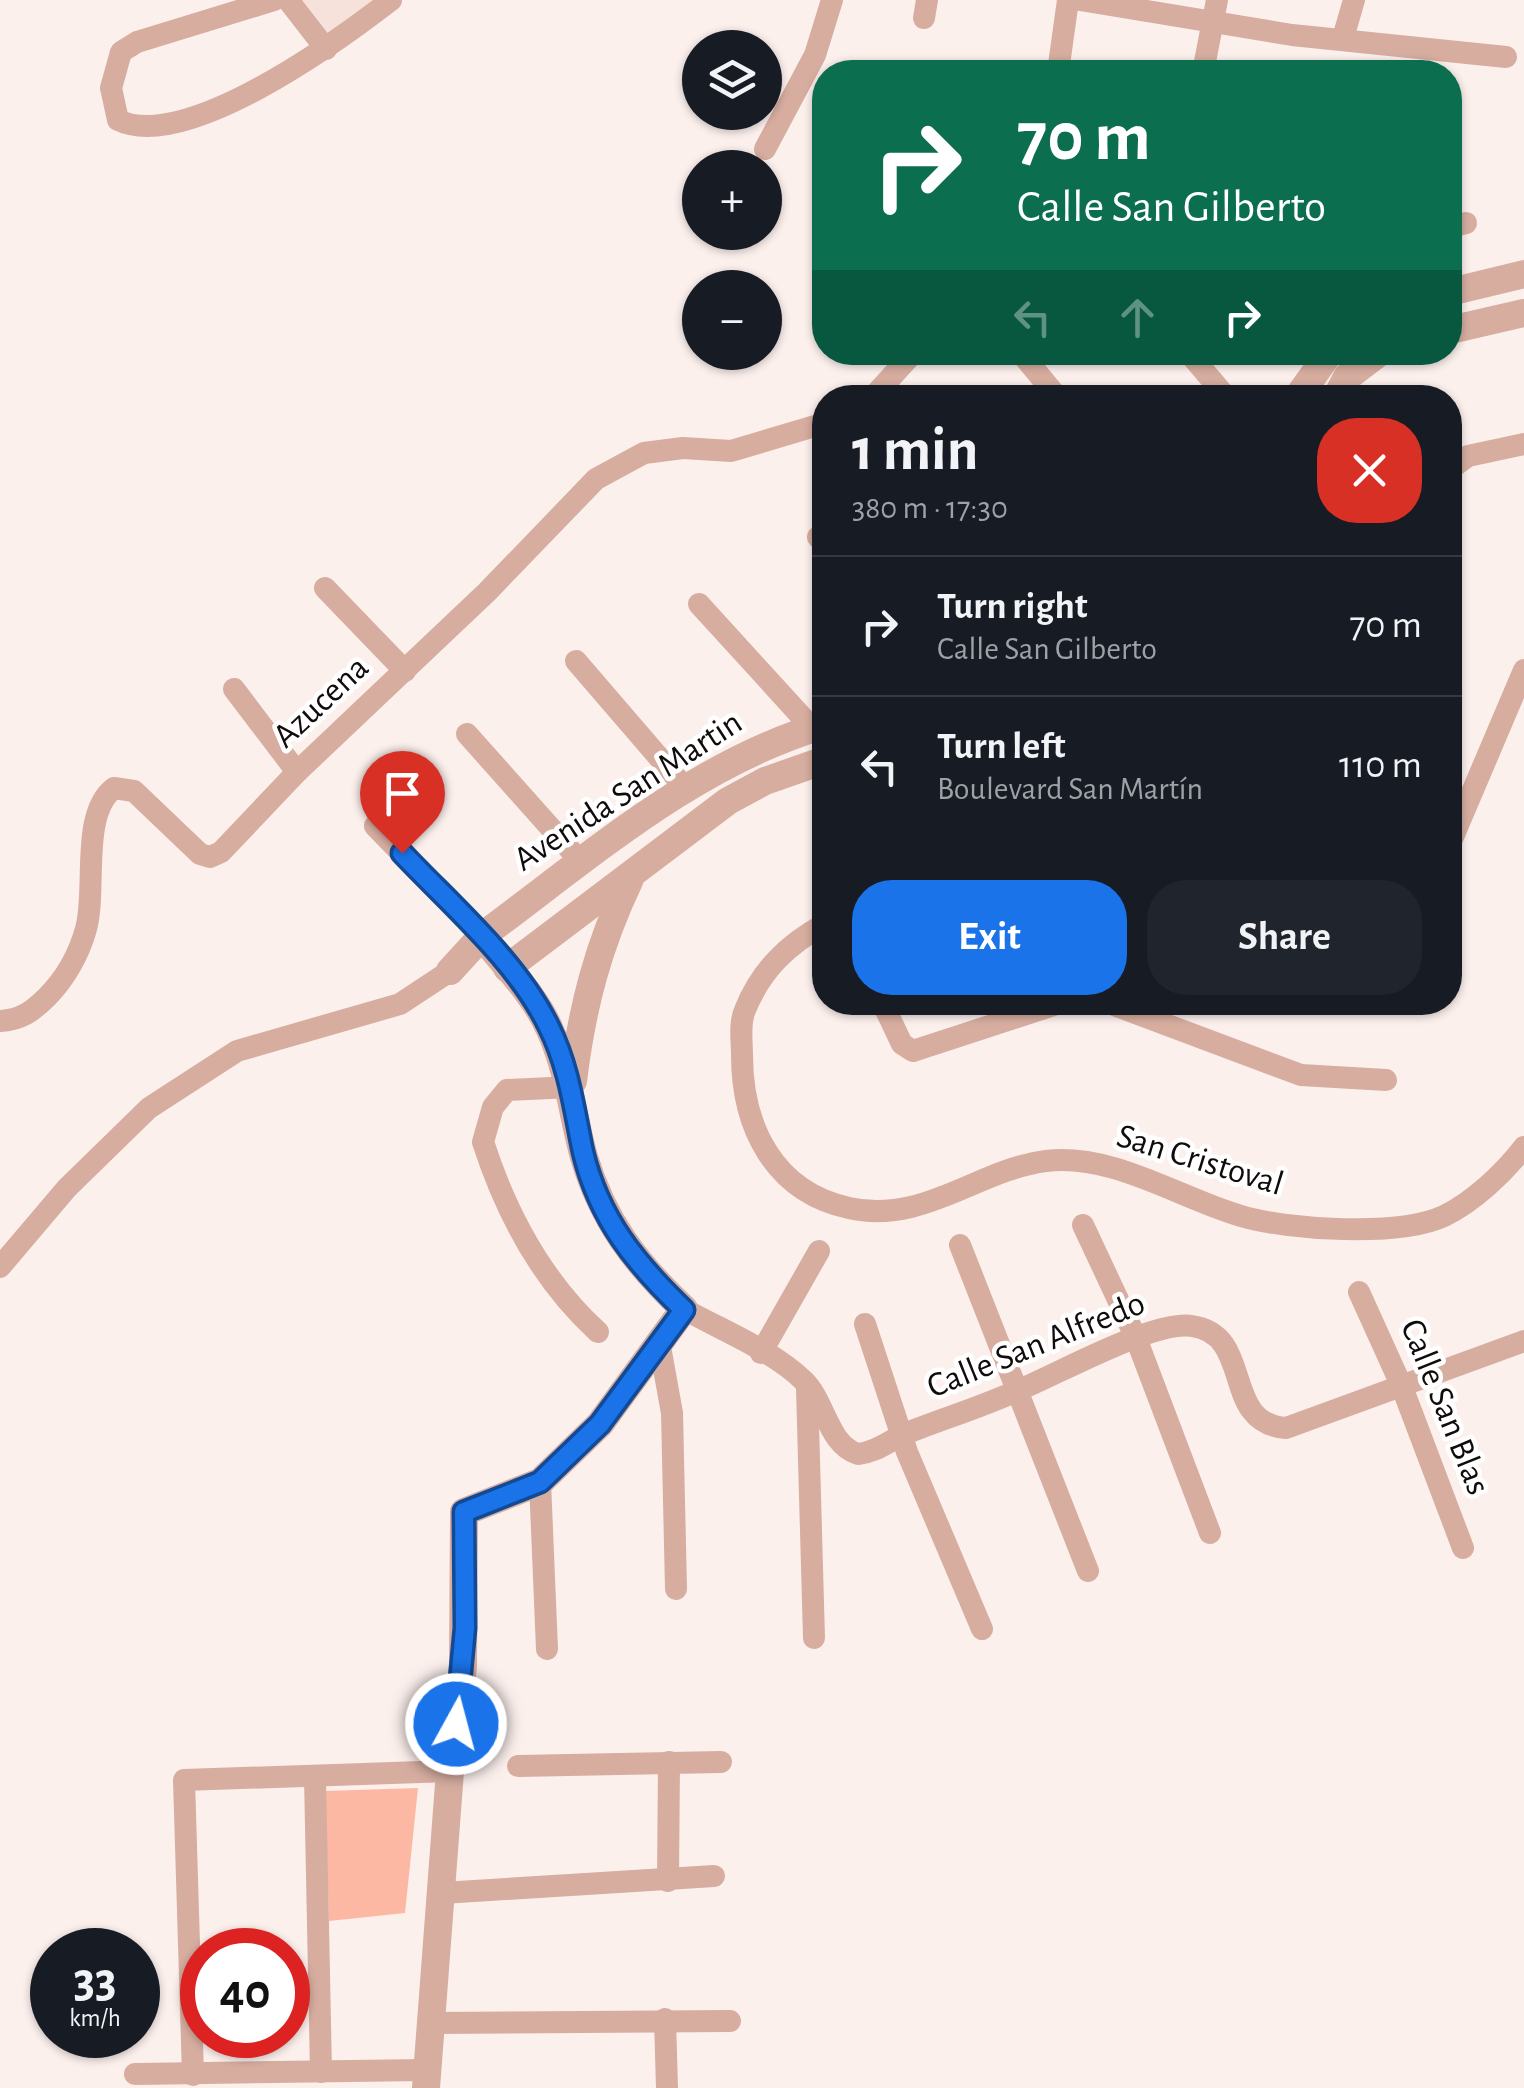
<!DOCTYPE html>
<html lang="en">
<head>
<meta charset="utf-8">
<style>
  :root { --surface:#171b24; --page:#20242c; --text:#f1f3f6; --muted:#9ea1a6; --line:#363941; --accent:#1a73e8 }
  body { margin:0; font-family:"Alegreya Sans",sans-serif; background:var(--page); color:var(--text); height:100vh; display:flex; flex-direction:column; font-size:38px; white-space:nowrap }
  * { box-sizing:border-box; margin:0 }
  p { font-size:32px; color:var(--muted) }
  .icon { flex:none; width:55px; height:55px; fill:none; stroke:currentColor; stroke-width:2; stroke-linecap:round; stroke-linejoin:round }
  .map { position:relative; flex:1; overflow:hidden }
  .sheet { position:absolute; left:812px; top:385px; width:650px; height:630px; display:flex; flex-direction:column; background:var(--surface); border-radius:40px; box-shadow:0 2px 8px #0004 }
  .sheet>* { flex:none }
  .banner { position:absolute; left:812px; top:60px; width:650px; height:305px; border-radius:40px; box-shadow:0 2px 8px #0004; background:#0b6e4f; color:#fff; overflow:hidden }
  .tools { position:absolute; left:682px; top:30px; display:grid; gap:20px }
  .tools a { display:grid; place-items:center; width:100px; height:100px; border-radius:50%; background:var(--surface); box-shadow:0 2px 8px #0004; font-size:50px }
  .speed { position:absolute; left:30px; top:1928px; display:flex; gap:20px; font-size:50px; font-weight:700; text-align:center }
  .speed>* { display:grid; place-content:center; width:130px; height:130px; border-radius:50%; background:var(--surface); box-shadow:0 2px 8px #0004; line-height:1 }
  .speed small { font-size:25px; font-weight:400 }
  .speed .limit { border:15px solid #d22; background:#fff; color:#111 }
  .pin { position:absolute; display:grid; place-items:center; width:85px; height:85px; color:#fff; margin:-102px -42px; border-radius:50% 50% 50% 0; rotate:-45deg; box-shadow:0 0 10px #0007 }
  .pin .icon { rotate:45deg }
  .me { position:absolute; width:110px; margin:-55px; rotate:7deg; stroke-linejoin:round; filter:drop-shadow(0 0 8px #0008) }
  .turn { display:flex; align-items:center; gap:35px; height:210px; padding:0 40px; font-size:45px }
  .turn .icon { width:130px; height:130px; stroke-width:2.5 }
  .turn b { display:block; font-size:70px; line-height:85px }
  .lanes { display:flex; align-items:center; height:95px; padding:0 40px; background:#0003; justify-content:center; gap:50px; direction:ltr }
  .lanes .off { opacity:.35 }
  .round { display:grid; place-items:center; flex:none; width:105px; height:105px; border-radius:40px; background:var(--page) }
  .summary { display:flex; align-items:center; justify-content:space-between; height:170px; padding:0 40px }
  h1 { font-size:60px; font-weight:600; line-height:75px }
  .action { display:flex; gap:20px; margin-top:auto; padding:20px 40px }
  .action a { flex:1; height:115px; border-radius:40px; background:var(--accent); color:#fff; font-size:40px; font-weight:600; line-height:115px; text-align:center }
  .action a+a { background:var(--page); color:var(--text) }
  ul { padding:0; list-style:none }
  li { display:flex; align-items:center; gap:30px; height:140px; padding:0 40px; border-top:2px solid var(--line) }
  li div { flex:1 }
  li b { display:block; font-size:38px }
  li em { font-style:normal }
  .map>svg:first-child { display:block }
  .built { fill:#f6e1db }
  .green { fill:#fdb8a4 }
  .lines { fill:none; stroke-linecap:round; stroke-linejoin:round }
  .minor { stroke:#d7ada0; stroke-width:22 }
  .tertiary { stroke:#d7ada0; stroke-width:28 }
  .route-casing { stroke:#114b97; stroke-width:25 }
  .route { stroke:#1a73e8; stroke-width:18 }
  .labels { text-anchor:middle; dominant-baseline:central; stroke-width:9; stroke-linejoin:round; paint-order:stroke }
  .street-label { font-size:35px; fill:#0f0c0b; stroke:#fff }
</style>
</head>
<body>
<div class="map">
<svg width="1524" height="2088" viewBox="0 0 1524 2088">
  <rect width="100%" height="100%" fill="#fcf0ed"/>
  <!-- built -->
  <path class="built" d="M288,0H391L326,49Z"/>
  <!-- green -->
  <path class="green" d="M418,1788L405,1913L329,1921L325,1791Z"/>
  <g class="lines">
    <!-- minor -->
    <g class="minor">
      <path d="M274,0L137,42L121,52L111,88L118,120C185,153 338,41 391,0"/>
      <path d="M288,0L326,49"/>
      <path d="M1080,0L1292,35L1506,57"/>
      <path d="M924,18L927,0"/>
      <path d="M1343,38L1354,0"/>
      <path d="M1058,72L1068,0"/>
      <path d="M1203,72L1217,0"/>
      <path d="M765,149L815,55L832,0"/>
      <path d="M1450,227L1466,223"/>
      <path d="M1188,352L1227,398"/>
      <path d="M1025,358L1058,398"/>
      <path d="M872,398L914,352"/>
      <path d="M1450,469L1468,456L1524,444"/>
      <path d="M818,537L825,545"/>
      <path d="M325,588L405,671"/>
      <path d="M699,604L813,729"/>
      <path d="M576,661L687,790"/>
      <path d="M234,689L297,772"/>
      <path d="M467,734L582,863"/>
      <path d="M375,826L482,936"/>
      <path d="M1450,844L1524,670"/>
      <path d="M825,924C788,944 761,970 745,1010C739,1023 742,1042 742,1055C742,1127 774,1192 849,1208C923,1225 979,1169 1046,1161C1113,1153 1179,1198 1241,1216C1288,1230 1399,1237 1444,1216C1473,1202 1504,1173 1524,1147"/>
      <path d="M882,1002L902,1044L913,1051L1063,1002"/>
      <path d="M1106,1002L1301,1075L1386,1080"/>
      <path d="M0,1021C21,1020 33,1011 47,997C65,979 79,954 86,929C97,889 80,814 114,788L134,791L200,854L210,857L221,852L297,772L487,592L596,479L644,453L683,448L731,451L825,423"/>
      <path d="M572,1087L507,1090L493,1107L483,1142C506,1213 542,1281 598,1332"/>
      <path d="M1083,1225L1136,1338L1210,1533"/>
      <path d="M960,1245L1088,1571"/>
      <path d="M0,1267L67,1188L149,1108L237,1051L400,1004L450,971"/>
      <path d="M1359,1292L1402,1387L1463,1548"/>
      <path d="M684,1309C723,1331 772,1350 804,1381C825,1401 828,1445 858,1454C877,1452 890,1440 907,1433C945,1418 984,1406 1021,1389C1060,1373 1154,1320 1192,1326C1255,1335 1220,1423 1286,1428L1524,1341"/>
      <path d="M865,1324L907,1452L982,1629"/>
      <path d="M659,1341L672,1413L676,1589"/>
      <path d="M761,1353L819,1251"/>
      <path d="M807,1388L814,1638"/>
      <path d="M540,1482L547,1649"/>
      <path d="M518,1766L721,1762"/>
      <path d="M315,1777L321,2072"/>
      <path d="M668,1881L669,1762"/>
      <path d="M442,1893L714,1876"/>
      <path d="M665,2019L667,2088"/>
      <path d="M431,2023L730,2021"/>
      <path d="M135,2074L426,2070"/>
      <path d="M193,2075L184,1780L450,1771"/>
    </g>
    <!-- tertiary -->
    <g class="tertiary">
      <path d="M1450,292L1524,274"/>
      <path d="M1450,330L1524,313"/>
      <path d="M1297,398L1330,352"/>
      <path d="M1336,398L1347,377L1380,352"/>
      <path d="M507,968L728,801L765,781L825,760"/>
      <path d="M450,971L482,936C588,858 696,762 825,725"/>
      <path d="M573,1081C582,1007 598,946 630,879"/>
      <path d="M426,2088L450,1771L463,1666L464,1512L540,1482L600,1424L684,1309C636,1264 603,1221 584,1157C572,1114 569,1072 550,1030C535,995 505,966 482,936"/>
    </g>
  </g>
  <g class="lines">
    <defs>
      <path id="route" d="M402,853C452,906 517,961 549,1027C569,1067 574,1109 583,1152C599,1219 636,1264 684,1310L600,1424L540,1482L464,1512L465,1628L456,1724"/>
    </defs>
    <!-- route casing -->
    <use href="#route" class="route-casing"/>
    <!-- route -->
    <use href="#route" class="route"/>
  </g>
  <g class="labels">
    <!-- street labels -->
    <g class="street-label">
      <text transform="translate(321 702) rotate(-43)">Azucena</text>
      <text transform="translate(628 791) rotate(-33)">Avenida San Martin</text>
      <text transform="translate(1200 1160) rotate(17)">San Cristoval</text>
      <text transform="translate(1036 1345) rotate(-22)">Calle San Alfredo</text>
      <text transform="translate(1445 1407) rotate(68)">Calle San Blas</text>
    </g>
  </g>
</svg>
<div class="tools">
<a><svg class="icon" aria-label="layers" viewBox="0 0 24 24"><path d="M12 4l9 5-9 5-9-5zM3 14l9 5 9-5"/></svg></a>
<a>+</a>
<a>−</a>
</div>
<div class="speed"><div>33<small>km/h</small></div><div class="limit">40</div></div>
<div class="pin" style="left:402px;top:853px;background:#d93025"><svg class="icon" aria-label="arrive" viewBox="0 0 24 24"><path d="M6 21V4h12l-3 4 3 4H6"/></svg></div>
<svg class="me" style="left:456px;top:1724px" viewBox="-20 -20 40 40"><circle r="17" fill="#1a73e8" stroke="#fff" stroke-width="3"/><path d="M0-11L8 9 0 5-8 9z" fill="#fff"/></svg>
<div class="banner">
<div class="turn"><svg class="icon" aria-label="right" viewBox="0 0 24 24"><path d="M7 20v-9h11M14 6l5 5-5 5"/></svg><div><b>70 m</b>Calle San Gilberto</div></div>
<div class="lanes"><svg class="icon off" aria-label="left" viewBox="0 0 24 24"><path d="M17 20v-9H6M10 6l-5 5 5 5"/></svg><svg class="icon off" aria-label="ahead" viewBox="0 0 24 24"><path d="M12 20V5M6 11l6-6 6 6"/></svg><svg class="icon" aria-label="right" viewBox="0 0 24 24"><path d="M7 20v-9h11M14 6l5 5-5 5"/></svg></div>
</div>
<section class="sheet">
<div class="summary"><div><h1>1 min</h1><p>380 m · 17:30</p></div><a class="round" style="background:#d93025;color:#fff"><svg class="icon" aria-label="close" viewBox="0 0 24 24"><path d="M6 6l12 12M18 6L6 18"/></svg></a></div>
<ul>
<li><svg class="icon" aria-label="right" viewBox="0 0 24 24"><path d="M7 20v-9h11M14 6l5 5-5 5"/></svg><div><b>Turn right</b><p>Calle San Gilberto</p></div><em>70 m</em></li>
<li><svg class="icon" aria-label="left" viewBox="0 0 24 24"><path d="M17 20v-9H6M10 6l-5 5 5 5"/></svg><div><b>Turn left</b><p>Boulevard San Martín</p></div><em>110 m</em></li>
</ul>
<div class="action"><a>Exit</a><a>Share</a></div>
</section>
</div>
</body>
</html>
